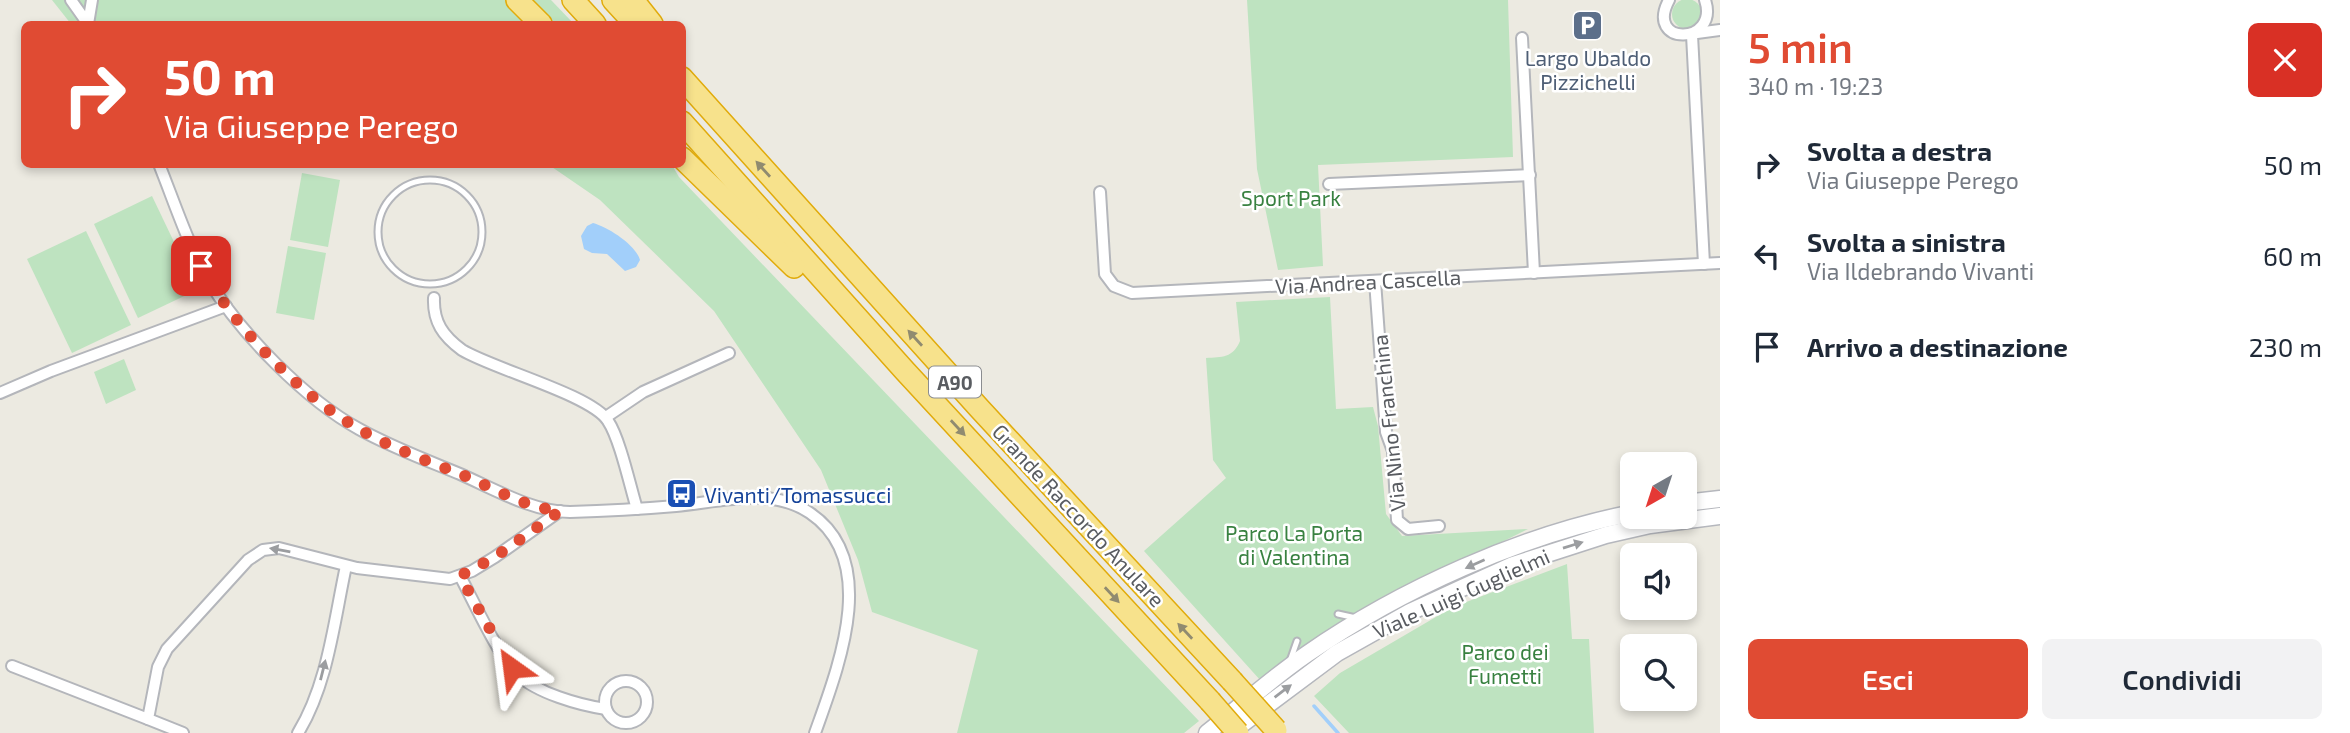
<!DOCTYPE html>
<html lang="it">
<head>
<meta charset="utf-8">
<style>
  :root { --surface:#fff; --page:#f2f2f3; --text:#1f2937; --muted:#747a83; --accent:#e04b33 }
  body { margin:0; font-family:"Exo 2",sans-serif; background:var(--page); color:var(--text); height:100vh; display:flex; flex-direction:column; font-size:26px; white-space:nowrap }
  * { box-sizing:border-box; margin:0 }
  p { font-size:23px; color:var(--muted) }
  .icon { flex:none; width:38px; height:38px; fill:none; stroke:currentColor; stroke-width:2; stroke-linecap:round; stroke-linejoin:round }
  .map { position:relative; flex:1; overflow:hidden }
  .drawer { display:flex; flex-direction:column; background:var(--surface); width:630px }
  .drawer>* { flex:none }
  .guide { position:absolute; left:21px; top:21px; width:665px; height:147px; border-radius:10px; box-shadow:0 4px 10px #0003; background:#e04b33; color:#fff; overflow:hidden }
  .needle { width:46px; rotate:219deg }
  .controls { position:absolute; left:1620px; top:452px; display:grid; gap:14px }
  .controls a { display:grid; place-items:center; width:77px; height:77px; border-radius:10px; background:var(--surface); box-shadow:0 4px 10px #0003; font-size:35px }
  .pin { position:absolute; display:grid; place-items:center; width:60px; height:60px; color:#fff; margin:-30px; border-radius:14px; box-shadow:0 4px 10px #0006 }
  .me { position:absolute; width:77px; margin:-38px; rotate:329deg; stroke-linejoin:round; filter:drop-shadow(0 0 5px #0008) }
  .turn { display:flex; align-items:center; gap:24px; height:147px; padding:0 28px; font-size:32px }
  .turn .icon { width:91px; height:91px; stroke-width:2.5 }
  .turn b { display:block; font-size:49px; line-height:60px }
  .round { display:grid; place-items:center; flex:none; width:74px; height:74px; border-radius:10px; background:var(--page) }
  .summary { display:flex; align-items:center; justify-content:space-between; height:119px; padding:0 28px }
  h1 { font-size:42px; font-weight:600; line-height:52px; color:var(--accent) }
  .button { display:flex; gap:14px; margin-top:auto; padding:14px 28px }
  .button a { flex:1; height:80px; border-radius:10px; background:var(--accent); color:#fff; font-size:28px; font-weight:600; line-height:80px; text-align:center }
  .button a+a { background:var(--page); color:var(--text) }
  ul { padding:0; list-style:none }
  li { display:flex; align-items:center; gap:21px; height:91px; padding:0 28px }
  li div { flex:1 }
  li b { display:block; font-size:26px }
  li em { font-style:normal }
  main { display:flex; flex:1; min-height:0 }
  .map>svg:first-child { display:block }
  .green { fill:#bee3c0 }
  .water { fill:#a2cffa }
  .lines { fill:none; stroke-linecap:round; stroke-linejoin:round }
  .stream { stroke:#a2cffa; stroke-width:3.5 }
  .lane-casing { stroke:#b4b6bb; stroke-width:9 }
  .street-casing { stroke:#b4b6bb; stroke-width:14 }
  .secondary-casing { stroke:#b5b7bd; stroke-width:19 }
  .highway-casing { stroke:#e1ab0b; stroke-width:24 }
  .lane { stroke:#fff; stroke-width:5 }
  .street { stroke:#fff; stroke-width:10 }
  .secondary { stroke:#fff; stroke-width:16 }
  .highway { stroke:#f7e28c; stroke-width:21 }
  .highway-bridge-casing { stroke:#e1ab0b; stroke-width:24; stroke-linecap:butt }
  .highway-bridge { stroke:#f7e28c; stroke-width:21 }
  .oneway { fill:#908b70 }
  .oneway2 { fill:#9b9da0 }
  .route { stroke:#e04b33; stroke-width:12; stroke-dasharray:0 21.6 }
  .labels { text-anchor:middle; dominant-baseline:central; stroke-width:5; stroke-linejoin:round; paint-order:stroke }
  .shield { fill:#fff; stroke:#8b8d90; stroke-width:2 }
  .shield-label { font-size:19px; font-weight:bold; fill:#595c61 }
  .service-label { font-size:21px; fill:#4e5e75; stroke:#fff }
  .park-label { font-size:21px; fill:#388140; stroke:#fff }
  .street-label { font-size:21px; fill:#595c61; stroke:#fff }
  .transit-label { font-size:21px; fill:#164399; stroke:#fff; text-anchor:start }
</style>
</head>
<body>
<main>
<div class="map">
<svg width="1720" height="733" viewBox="0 0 1720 733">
  <rect width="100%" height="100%" fill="#eceae1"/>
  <!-- green -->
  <g class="green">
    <circle cx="1687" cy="14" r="15"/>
    <path d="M52,0H551L574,24H71Z"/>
    <path d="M1247,0H1508L1513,157L1318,165L1323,266L1278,270L1257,169Z"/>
    <path d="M549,165H672L679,177L1199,721L1184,733H957L978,650L872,612L858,560L821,470L714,311L600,200Z"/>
    <path d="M302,173L340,180L328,247L290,240Z"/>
    <path d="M152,196L197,290L138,318L94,224Z"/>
    <path d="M86,231L131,325L72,353L27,259Z"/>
    <path d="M288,246L326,253L314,320L276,313Z"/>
    <path d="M1330,297L1336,409L1373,407L1378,426L1386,514L1402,536L1528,529L1390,598L1261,681L1144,551L1226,478L1213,460L1206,358C1222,357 1233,358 1240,341L1236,302Z"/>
    <path d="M124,359L136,390L106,404L94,372Z"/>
    <path d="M1567,564L1572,639H1589L1594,733H1349L1314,696L1340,673L1453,607Z"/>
  </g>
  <!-- water -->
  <path class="water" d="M593,223C608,227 636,245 640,260L636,267L625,271L607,254L592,253L584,249L581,236L587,226Z"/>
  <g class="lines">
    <!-- stream -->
    <path class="stream" d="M1314,706L1338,733"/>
    <defs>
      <g id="lane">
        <circle cx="430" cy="232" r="52"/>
        <path d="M1338,614L1356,618"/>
        <path d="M1290,661L1297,641"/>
      </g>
      <g id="street">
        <path d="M71,0L88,24"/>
        <path d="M1669,0C1644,47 1720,45 1705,0"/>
        <path d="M88,24L92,0"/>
        <path d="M1697,33L1720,30"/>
        <path d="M1692,35L1704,264"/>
        <path d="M1522,38L1534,273"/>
        <path d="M159,164C175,204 188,245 209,281C240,333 306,400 359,429C391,447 426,460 460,474C494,489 533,512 570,512C605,511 641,509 676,506C719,502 771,486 810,513C881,561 838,668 815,733"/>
        <path d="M1329,184L1530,175"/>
        <path d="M1100,192L1105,274L1114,286L1132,293L1720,263"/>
        <path d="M1375,281L1386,432L1393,451L1397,520L1408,529L1439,526"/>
        <path d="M434,298C433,322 443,336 462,350C493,369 592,395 608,421C620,439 630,486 637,509"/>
        <path d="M0,393L51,371L226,306"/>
        <path d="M606,417L643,392L729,353"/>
        <path d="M460,576C474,602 498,655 517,674C537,693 579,705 606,709"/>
        <path d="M12,666L148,719"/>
        <circle cx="626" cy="702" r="21"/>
        <path d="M183,733L148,719L158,667L167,649L248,560L263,550L279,548L357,568L450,579L472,571L495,557L560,511"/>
        <path d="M298,733C328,684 334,621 346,566"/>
      </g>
      <g id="secondary">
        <path d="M1685,503L1720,499"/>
        <path d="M1207,733C1240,707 1272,678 1307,654C1401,589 1521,535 1633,513"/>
        <path d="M1230,733L1337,653L1410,612L1462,588L1513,565L1606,535L1650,525L1720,516"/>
      </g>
      <g id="highway">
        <path d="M517,0L541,24"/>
        <path d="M573,0L595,24"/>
        <path d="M613,0L635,24"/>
        <path d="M633,0L652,24"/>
        <path d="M682,78L979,408L1232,681"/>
        <path d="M682,122L905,371L1210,701"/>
        <path d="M682,158L794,267"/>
      </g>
    </defs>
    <!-- lane casing -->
    <use href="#lane" class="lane-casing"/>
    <!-- street casing -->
    <use href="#street" class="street-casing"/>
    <!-- secondary casing -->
    <use href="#secondary" class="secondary-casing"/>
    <!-- highway casing -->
    <use href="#highway" class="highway-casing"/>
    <!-- lane -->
    <use href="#lane" class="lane"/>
    <!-- street -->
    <use href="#street" class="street"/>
    <!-- secondary -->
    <use href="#secondary" class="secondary"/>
    <!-- highway -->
    <use href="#highway" class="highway"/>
    <defs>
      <g id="highway-bridge">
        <path d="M1232,681L1276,730"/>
        <path d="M1210,701L1238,733"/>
      </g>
    </defs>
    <!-- highway-bridge casing -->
    <use href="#highway-bridge" class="highway-bridge-casing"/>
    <!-- highway-bridge -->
    <use href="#highway-bridge" class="highway-bridge"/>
  </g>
  <!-- one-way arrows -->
  <defs><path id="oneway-solid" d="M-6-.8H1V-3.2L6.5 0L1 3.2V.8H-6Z" transform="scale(1.75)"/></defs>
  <g class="oneway">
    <use href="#oneway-solid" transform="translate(763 169) rotate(-132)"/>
    <use href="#oneway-solid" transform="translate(915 338) rotate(-132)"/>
    <use href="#oneway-solid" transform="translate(958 428) rotate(47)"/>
    <use href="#oneway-solid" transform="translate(1112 595) rotate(47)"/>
    <use href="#oneway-solid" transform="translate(1185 631) rotate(-133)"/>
  </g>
  <g class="oneway2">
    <use href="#oneway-solid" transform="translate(1573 545) rotate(-17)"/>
    <use href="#oneway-solid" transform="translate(280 550) rotate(-170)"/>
    <use href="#oneway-solid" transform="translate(1475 564) rotate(156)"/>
    <use href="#oneway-solid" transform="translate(323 670) rotate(-76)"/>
    <use href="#oneway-solid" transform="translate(1283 691) rotate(-37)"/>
  </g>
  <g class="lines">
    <!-- route -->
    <path class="route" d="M201,266C231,323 298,393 354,426C388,447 428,461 465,476C495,489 527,508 560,511L495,557L460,576L512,668"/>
  </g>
  <!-- icons -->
  <defs>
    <symbol id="parking-square" viewBox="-11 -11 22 22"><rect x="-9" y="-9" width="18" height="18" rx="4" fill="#5c6f8a" stroke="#fff"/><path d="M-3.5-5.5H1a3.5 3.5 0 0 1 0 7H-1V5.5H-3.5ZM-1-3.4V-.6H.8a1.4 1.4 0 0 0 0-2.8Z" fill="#fff"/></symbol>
    <symbol id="bus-square" viewBox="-11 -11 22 22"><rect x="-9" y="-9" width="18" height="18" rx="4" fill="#1a4fb4" stroke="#fff"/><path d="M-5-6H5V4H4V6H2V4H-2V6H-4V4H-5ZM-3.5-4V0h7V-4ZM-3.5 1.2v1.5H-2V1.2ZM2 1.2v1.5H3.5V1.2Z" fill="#fff"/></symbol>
  </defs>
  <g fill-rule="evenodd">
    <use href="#parking-square" x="1570" y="8" width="35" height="35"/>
    <use href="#bus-square" x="664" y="476" width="35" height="35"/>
  </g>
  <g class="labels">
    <!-- shield labels -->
    <rect class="shield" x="929" y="366.5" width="52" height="31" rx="5"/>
    <g class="shield-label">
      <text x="955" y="382">A90</text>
    </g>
    <!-- service labels -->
    <g class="service-label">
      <text x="1588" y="57">Largo Ubaldo<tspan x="1588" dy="24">Pizzichelli</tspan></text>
    </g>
    <!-- park labels -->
    <g class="park-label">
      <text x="1291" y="197">Sport Park</text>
      <text x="1294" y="532">Parco La Porta<tspan x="1294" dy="24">di Valentina</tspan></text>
      <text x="1505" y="651">Parco dei<tspan x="1505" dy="24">Fumetti</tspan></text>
    </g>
    <!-- street labels -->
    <g class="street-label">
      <text transform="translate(1368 281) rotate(-3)">Via Andrea Cascella</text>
      <text transform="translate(1388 423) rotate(-96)">Via Nino Franchina</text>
      <text transform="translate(1079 515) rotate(47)">Grande Raccordo Anulare</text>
      <text transform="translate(1461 593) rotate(-24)">Viale Luigi Guglielmi</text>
    </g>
    <!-- transit labels -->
    <g class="transit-label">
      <text x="704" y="494">Vivanti/Tomassucci</text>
    </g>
  </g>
</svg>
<div class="controls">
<a><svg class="needle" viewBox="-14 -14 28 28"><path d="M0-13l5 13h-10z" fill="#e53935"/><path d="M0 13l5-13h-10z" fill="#747a83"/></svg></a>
<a><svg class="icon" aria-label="sound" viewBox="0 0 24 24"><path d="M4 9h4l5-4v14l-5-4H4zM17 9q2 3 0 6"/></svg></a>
<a><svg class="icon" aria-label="search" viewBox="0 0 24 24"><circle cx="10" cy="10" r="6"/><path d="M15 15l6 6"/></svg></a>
</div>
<div class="pin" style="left:201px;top:266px;background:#d93025"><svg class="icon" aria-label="arrive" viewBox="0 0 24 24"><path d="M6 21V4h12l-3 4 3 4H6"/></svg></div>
<svg class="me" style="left:512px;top:668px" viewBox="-20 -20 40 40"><path d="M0-17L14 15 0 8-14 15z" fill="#e04b33" stroke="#fff" stroke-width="4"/></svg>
<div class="guide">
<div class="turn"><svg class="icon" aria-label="right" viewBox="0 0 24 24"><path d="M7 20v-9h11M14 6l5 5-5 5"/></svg><div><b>50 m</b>Via Giuseppe Perego</div></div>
</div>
</div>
<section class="drawer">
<div class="summary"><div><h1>5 min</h1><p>340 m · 19:23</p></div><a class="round" style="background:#d93025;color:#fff"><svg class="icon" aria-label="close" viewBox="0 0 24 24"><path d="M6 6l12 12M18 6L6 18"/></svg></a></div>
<ul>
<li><svg class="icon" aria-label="right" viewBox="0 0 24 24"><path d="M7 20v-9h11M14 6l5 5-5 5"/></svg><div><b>Svolta a destra</b><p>Via Giuseppe Perego</p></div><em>50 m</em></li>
<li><svg class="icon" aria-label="left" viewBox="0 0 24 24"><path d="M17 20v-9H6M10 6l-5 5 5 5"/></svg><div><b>Svolta a sinistra</b><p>Via Ildebrando Vivanti</p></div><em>60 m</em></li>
<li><svg class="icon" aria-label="arrive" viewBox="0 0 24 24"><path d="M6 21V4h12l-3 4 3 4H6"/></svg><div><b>Arrivo a destinazione</b></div><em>230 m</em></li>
</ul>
<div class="button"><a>Esci</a><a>Condividi</a></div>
</section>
</main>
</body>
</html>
